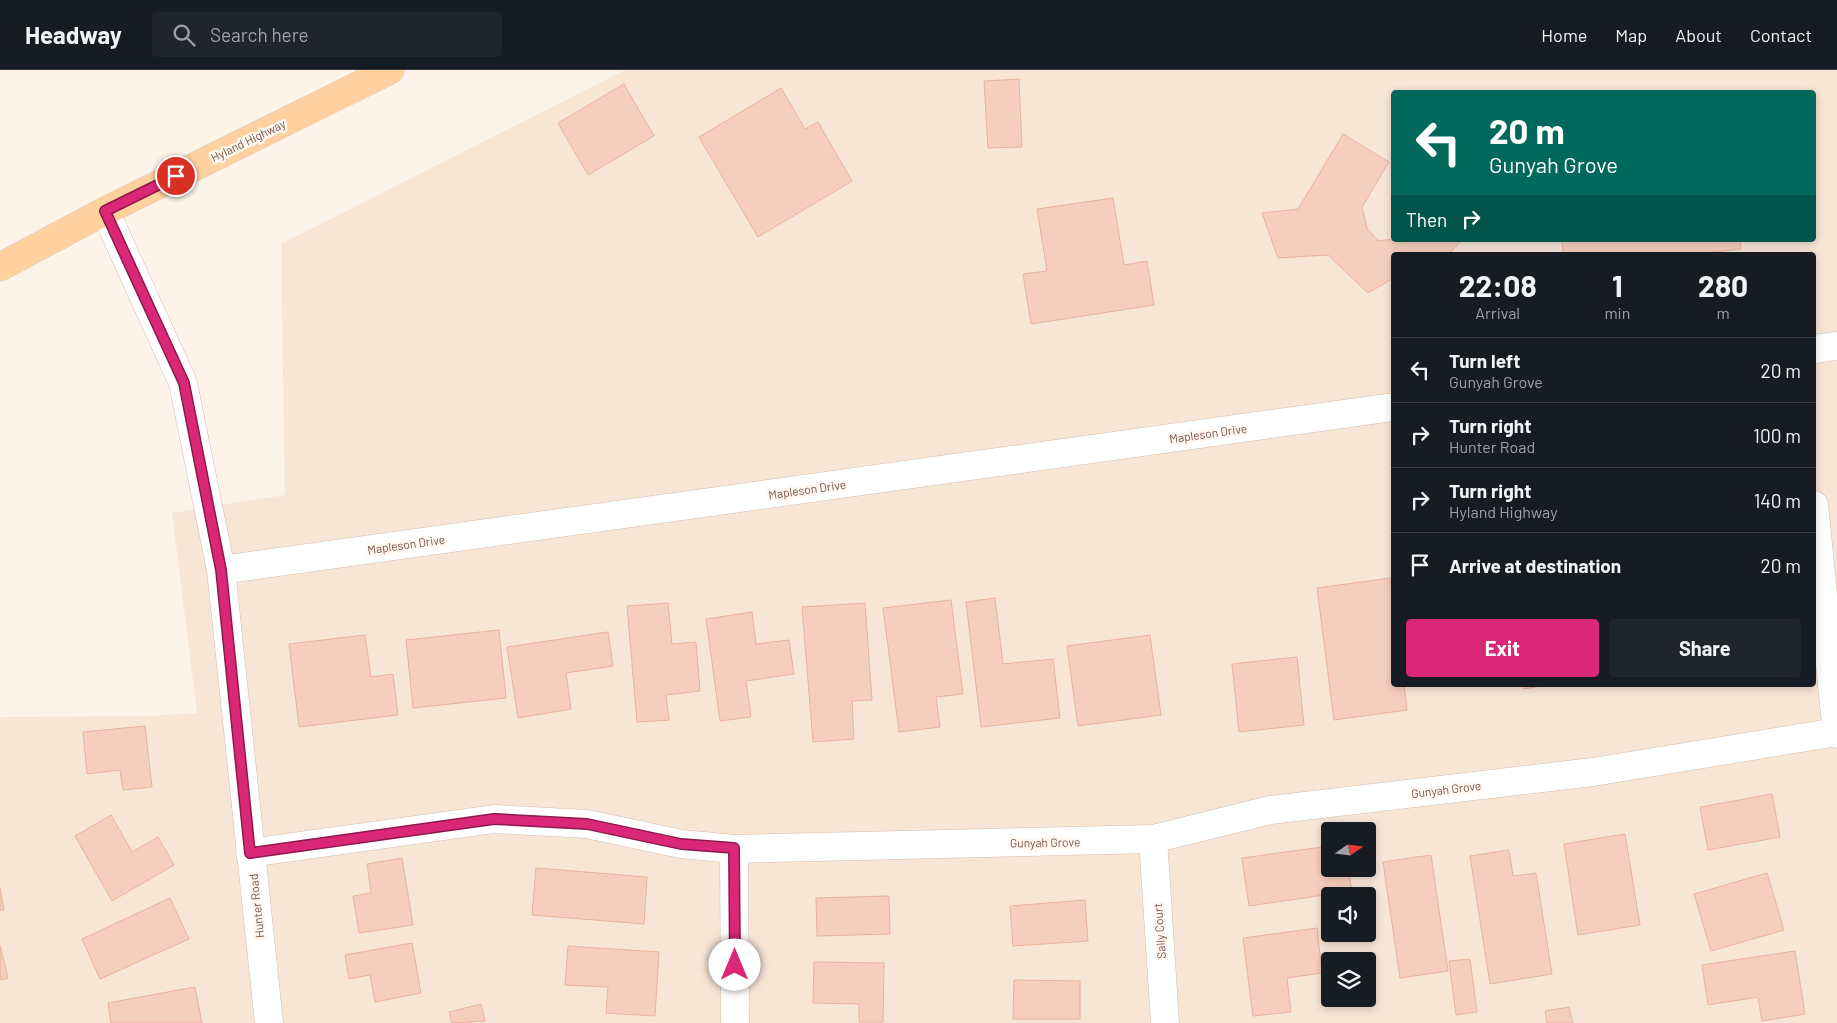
<!DOCTYPE html>
<html lang="en">
<head>
<meta charset="utf-8">
<style>
  :root { --surface:#171b24; --page:#20242c; --text:#f1f3f6; --muted:#9ea1a6; --line:#363941; --accent:#db2777 }
  body { margin:0; font-family:Barlow,sans-serif; background:var(--page); color:var(--text); height:100vh; display:flex; flex-direction:column; font-size:19px; white-space:nowrap }
  * { box-sizing:border-box; margin:0 }
  p { font-size:16px; color:var(--muted) }
  .icon { flex:none; width:28px; height:28px; fill:none; stroke:currentColor; stroke-width:2; stroke-linecap:round; stroke-linejoin:round }
  .map { position:relative; flex:1; overflow:hidden }
  .drawer { position:absolute; left:1391px; top:182px; width:425px; height:435px; display:flex; flex-direction:column; background:var(--surface); border-radius:5px; box-shadow:0 2px 8px #0003 }
  .drawer>* { flex:none }
  .top-card { position:absolute; left:1391px; top:20px; width:425px; height:152px; border-radius:5px; box-shadow:0 2px 8px #0003; background:#00695c; color:#fff; overflow:hidden }
  .needle { width:32px; rotate:76deg }
  .controls { position:absolute; left:1321px; top:752px; display:grid; gap:10px }
  .controls a { display:grid; place-items:center; width:55px; height:55px; border-radius:5px; background:var(--surface); box-shadow:0 2px 8px #0003; font-size:25px }
  .pin { position:absolute; display:grid; place-items:center; width:42px; height:42px; color:#fff; margin:-21px; border:2px solid #fff; border-radius:50%; box-shadow:0 1px 5px #0007 }
  .me { position:absolute; width:55px; margin:-28px; rotate:0deg; stroke-linejoin:round; filter:drop-shadow(0 0 4px #0008) }
  .turn { display:flex; align-items:center; gap:18px; height:105px; padding:0 15px; font-size:22px }
  .turn .icon { width:65px; height:65px; stroke-width:2.5 }
  .turn b { display:block; font-size:35px; line-height:42px }
  .then { display:flex; align-items:center; height:48px; padding:0 15px; background:#0003; gap:10px; font-size:19px }
  .eta { display:flex; justify-content:space-evenly; align-items:center; height:85px; text-align:center }
  .eta b { font-size:30px; font-weight:700; line-height:35px }
  .cta { display:flex; gap:10px; margin-top:auto; padding:10px 15px }
  .cta a { flex:1; height:58px; border-radius:5px; background:var(--accent); color:#fff; font-size:20px; font-weight:700; line-height:58px; text-align:center }
  .cta a+a { background:var(--page); color:var(--text) }
  ul { padding:0; list-style:none }
  li { display:flex; align-items:center; gap:15px; height:65px; padding:0 15px; border-top:1px solid var(--line) }
  li div { flex:1 }
  li b { display:block; font-size:19px }
  li em { font-style:normal }
  header { display:flex; align-items:center; gap:30px; box-sizing:border-box; height:70px; padding:0 25px; background:var(--surface); border-bottom:1px solid var(--line) }
  header strong { font-size:24px }
  nav { display:flex; gap:28px; margin-inline-start:auto; font-size:18px }
  .search { width:350px; height:45px; background:var(--page); display:flex; align-items:center; gap:12px; box-sizing:border-box; padding:0 18px; border-radius:5px; color:var(--muted); font-size:19px }
  .map>svg:first-child { display:block }
  .residential { fill:#f7e5d6; fill-rule:evenodd }
  .building { fill:#f6cebd; stroke:#ebb29c }
  .lines { fill:none; stroke-linecap:round; stroke-linejoin:round }
  .minor-casing { stroke:#d5bcaf; stroke-width:29 }
  .major-casing { stroke:#dad0cc; stroke-width:29 }
  .minor { stroke:#fff; stroke-width:28 }
  .major { stroke:#ffd19f; stroke-width:28 }
  .route-casing { stroke:#8e194d; stroke-width:12 }
  .route { stroke:#db2777; stroke-width:9 }
  .labels { text-anchor:middle; dominant-baseline:central; stroke-width:5; stroke-linejoin:round; paint-order:stroke }
  .street-label { font-size:12px; fill:#7c5649; stroke:#fff8f1 }
</style>
</head>
<body>
<header>
<strong>Headway</strong>
<div class="search"><svg class="icon" aria-label="search" viewBox="0 0 24 24"><circle cx="10" cy="10" r="6"/><path d="M15 15l6 6"/></svg>Search here</div>
<nav><a>Home</a><a>Map</a><a>About</a><a>Contact</a></nav>
</header>
<div class="map">
<svg width="1837" height="953" viewBox="0 0 1837 953">
  <rect width="100%" height="100%" fill="#fef3e8"/>
  <!-- residential -->
  <path class="residential" d="M625,0H1837V953H0V647L150,646L197,643L172,443L285,425L281,174ZM1394,22H1814V170H1394ZM1394,185H1814V615H1394ZM1330,761H1368V799H1330ZM1330,826H1368V864H1330ZM1330,891H1368V929H1330Z"/>
  <!-- building -->
  <g class="building">
    <path d="M1019,9L1022,77L988,78L984,11Z"/>
    <path d="M624,14L654,66L588,105L558,53Z"/>
    <path d="M781,18L805,59L818,52L852,111L758,167L699,67Z"/>
    <path d="M1343,64L1389,92L1362,137L1367,158L1378,171L1394,169L1462,170L1448,185H1394V208L1368,223L1328,185L1278,188L1262,143L1298,139Z"/>
    <path d="M1113,128L1124,195L1147,191L1154,235L1031,254L1023,204L1047,201L1037,139Z"/>
    <path d="M1562,170H1740L1741,179L1687,185H1563Z"/>
    <path d="M1390,508L1394,535V615H1404L1407,640L1334,650L1317,518Z"/>
    <path d="M995,528L1003,594L1053,589L1060,648L981,657L966,532Z"/>
    <path d="M951,530L963,624L936,627L940,657L899,662L883,538Z"/>
    <path d="M668,533L672,574L696,572L700,621L666,625L669,650L637,652L627,536Z"/>
    <path d="M865,533L872,630L852,631L854,669L813,672L802,537Z"/>
    <path d="M752,542L756,574L789,570L794,604L746,611L751,647L720,651L706,549Z"/>
    <path d="M499,560L506,628L413,638L406,570Z"/>
    <path d="M608,562L613,596L566,603L571,639L518,648L507,577Z"/>
    <path d="M365,565L371,607L393,604L398,645L299,657L289,574Z"/>
    <path d="M1150,565L1161,645L1078,656L1067,576Z"/>
    <path d="M1297,587L1304,655L1239,662L1232,594Z"/>
    <path d="M1524,615H1547L1524,619Z"/>
    <path d="M145,656L152,717L123,720L120,700L87,704L83,662Z"/>
    <path d="M1772,724L1780,767L1708,780L1700,737Z"/>
    <path d="M111,745L132,782L158,767L174,795L112,831L75,766Z"/>
    <path d="M1625,764L1640,855L1578,865L1564,774Z"/>
    <path d="M1330,776V799H1348L1352,821L1249,836L1242,788Z"/>
    <path d="M1509,780L1513,806L1536,803L1552,904L1490,914L1470,786Z"/>
    <path d="M1431,785L1448,901L1400,908L1383,792Z"/>
    <path d="M402,788L413,855L359,863L353,826L371,823L367,794Z"/>
    <path d="M536,798L647,807L644,854L532,845Z"/>
    <path d="M1767,803L1784,860L1711,881L1694,824Z"/>
    <path d="M0,818L4,840H0Z"/>
    <path d="M889,826L890,864L817,866L816,828Z"/>
    <path d="M170,828L189,869L100,909L82,869Z"/>
    <path d="M1085,830L1088,871L1013,876L1010,836Z"/>
    <path d="M1317,858L1322,903L1287,908L1291,942L1253,946L1243,868Z"/>
    <path d="M412,873L421,923L375,932L370,905L349,909L345,885Z"/>
    <path d="M0,875L8,908L0,910Z"/>
    <path d="M568,876L659,882L655,946L606,943L608,917L565,915Z"/>
    <path d="M1795,881L1805,944L1762,951L1758,927L1708,935L1702,895Z"/>
    <path d="M1470,889L1477,942L1456,945L1449,891Z"/>
    <path d="M814,892L884,893L883,952H859V934L813,933Z"/>
    <path d="M1014,910L1080,911V949H1013Z"/>
    <path d="M195,917L202,953H111L108,933Z"/>
    <path d="M481,934L485,951L452,953L449,942Z"/>
    <path d="M1569,937L1573,953H1547L1545,941Z"/>
  </g>
  <g class="lines">
    <defs>
      <g id="minor">
        <path d="M105,141L183,313L221,500L269,953"/>
        <path d="M1814,279L1837,276"/>
        <path d="M1814,435L1837,664"/>
        <path d="M221,500L1394,337"/>
        <path d="M1153,769L1165,953"/>
        <path d="M734,779L735,953"/>
        <path d="M250,783L494,749L587,754L681,774L734,779L1153,769L1270,740L1593,702L1837,662"/>
      </g>
      <path id="major" d="M0,197L105,141L390,0"/>
    </defs>
    <!-- minor casing -->
    <use href="#minor" class="minor-casing"/>
    <!-- major casing -->
    <use href="#major" class="major-casing"/>
    <!-- minor -->
    <use href="#minor" class="minor"/>
    <!-- major -->
    <use href="#major" class="major"/>
  </g>
  <g class="lines">
    <defs>
      <path id="route" d="M176,106L105,141L184,313L221,500L250,783L494,749L587,754L681,774L734,778L735,895"/>
    </defs>
    <!-- route casing -->
    <use href="#route" class="route-casing"/>
    <!-- route -->
    <use href="#route" class="route"/>
  </g>
  <g class="labels">
    <!-- street labels -->
    <g class="street-label">
      <text transform="translate(248 70) rotate(-26)">Hyland Highway</text>
      <text transform="translate(1208 363) rotate(-8)">Mapleson Drive</text>
      <text transform="translate(807 419) rotate(-8)">Mapleson Drive</text>
      <text transform="translate(406 474) rotate(-8)">Mapleson Drive</text>
      <text transform="translate(1446 719) rotate(-7)">Gunyah Grove</text>
      <text transform="translate(1045 772) rotate(-1)">Gunyah Grove</text>
      <text transform="translate(256 836) rotate(-96)">Hunter Road</text>
      <text transform="translate(1159 861) rotate(-94)">Sally Court</text>
    </g>
  </g>
</svg>
<div class="controls">
<a><svg class="needle" viewBox="-14 -14 28 28"><path d="M0-13l5 13h-10z" fill="#e53935"/><path d="M0 13l5-13h-10z" fill="#9ea1a6"/></svg></a>
<a><svg class="icon" aria-label="sound" viewBox="0 0 24 24"><path d="M4 9h4l5-4v14l-5-4H4zM17 9q2 3 0 6"/></svg></a>
<a><svg class="icon" aria-label="layers" viewBox="0 0 24 24"><path d="M12 4l9 5-9 5-9-5zM3 14l9 5 9-5"/></svg></a>
</div>
<div class="pin" style="left:176px;top:106px;background:#d93025"><svg class="icon" aria-label="arrive" viewBox="0 0 24 24"><path d="M6 21V4h12l-3 4 3 4H6"/></svg></div>
<svg class="me" style="left:735px;top:895px" viewBox="-20 -20 40 40"><circle r="19" fill="#fff"/><path d="M0-13L10 11 0 6-10 11z" fill="#db2777"/></svg>
<div class="top-card">
<div class="turn"><svg class="icon" aria-label="left" viewBox="0 0 24 24"><path d="M17 20v-9H6M10 6l-5 5 5 5"/></svg><div><b>20 m</b>Gunyah Grove</div></div>
<div class="then">Then<svg class="icon" aria-label="right" viewBox="0 0 24 24"><path d="M7 20v-9h11M14 6l5 5-5 5"/></svg></div>
</div>
<section class="drawer">
<div class="eta">
<div><b>22:08</b><p>Arrival</p></div>
<div><b>1</b><p>min</p></div>
<div><b>280</b><p>m</p></div>
</div>
<ul>
<li><svg class="icon" aria-label="left" viewBox="0 0 24 24"><path d="M17 20v-9H6M10 6l-5 5 5 5"/></svg><div><b>Turn left</b><p>Gunyah Grove</p></div><em>20 m</em></li>
<li><svg class="icon" aria-label="right" viewBox="0 0 24 24"><path d="M7 20v-9h11M14 6l5 5-5 5"/></svg><div><b>Turn right</b><p>Hunter Road</p></div><em>100 m</em></li>
<li><svg class="icon" aria-label="right" viewBox="0 0 24 24"><path d="M7 20v-9h11M14 6l5 5-5 5"/></svg><div><b>Turn right</b><p>Hyland Highway</p></div><em>140 m</em></li>
<li><svg class="icon" aria-label="arrive" viewBox="0 0 24 24"><path d="M6 21V4h12l-3 4 3 4H6"/></svg><div><b>Arrive at destination</b></div><em>20 m</em></li>
</ul>
<div class="cta"><a>Exit</a><a>Share</a></div>
</section>
</div>
</body>
</html>
